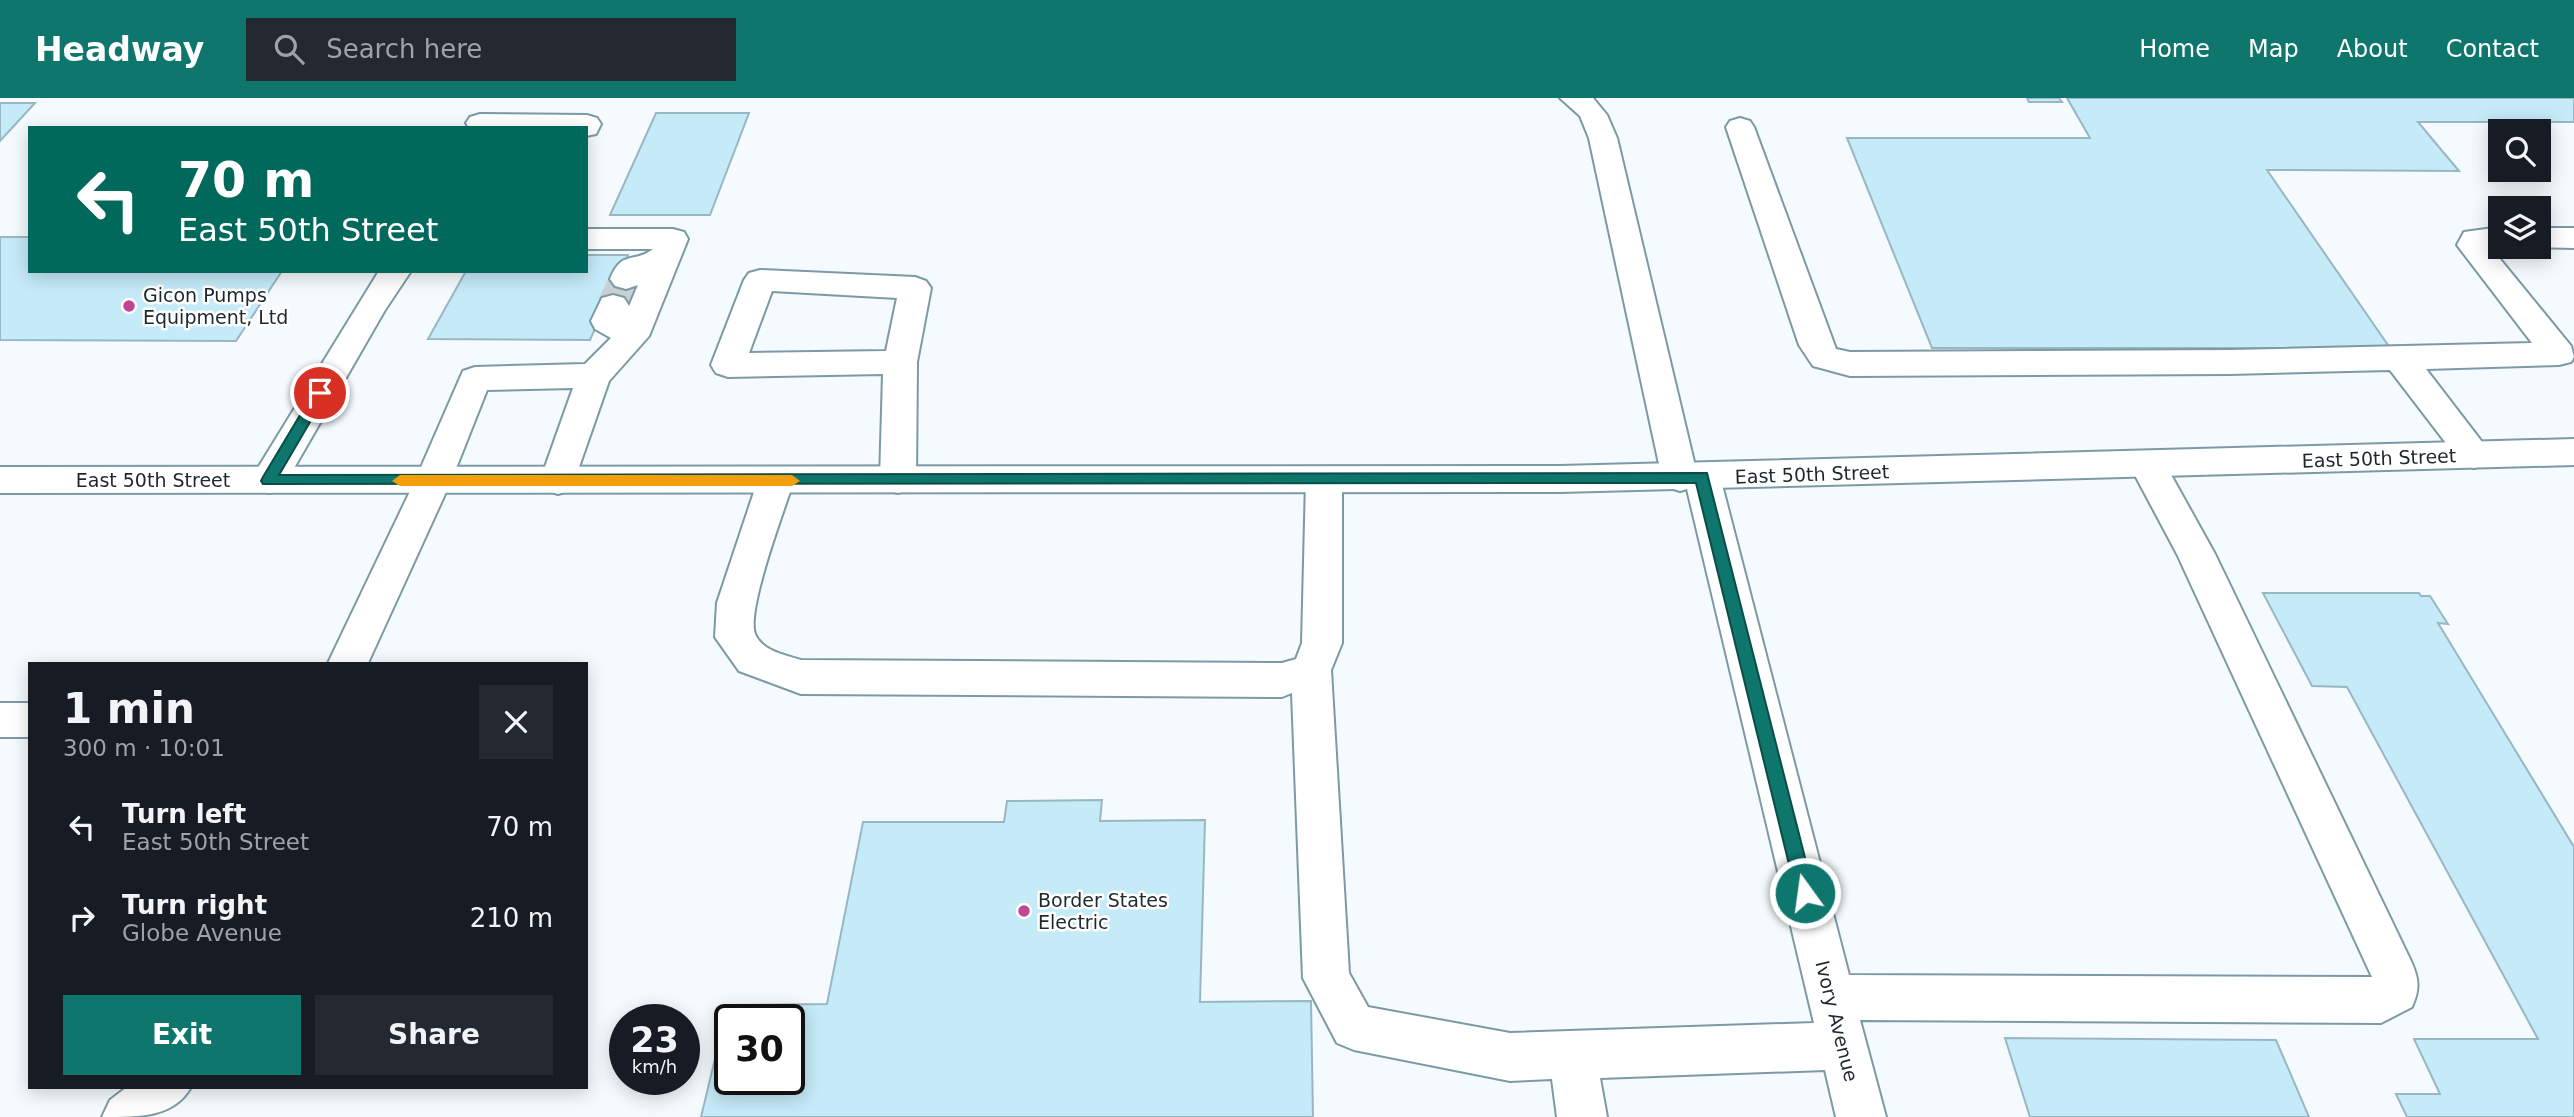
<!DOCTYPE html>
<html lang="en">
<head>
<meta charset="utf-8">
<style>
  :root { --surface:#171b24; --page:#242831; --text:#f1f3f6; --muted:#9ea1a6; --accent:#0f766e }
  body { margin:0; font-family:"DejaVu Sans",sans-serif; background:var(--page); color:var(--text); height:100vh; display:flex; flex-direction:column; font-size:26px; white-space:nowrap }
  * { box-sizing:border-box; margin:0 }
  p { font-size:23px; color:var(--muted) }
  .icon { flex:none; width:38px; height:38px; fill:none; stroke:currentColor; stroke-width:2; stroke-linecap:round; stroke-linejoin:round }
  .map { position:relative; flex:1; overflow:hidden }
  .drawer { position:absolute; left:28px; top:564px; width:560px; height:427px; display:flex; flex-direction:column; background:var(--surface); border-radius:0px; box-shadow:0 4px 18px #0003 }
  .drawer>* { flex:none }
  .top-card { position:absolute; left:28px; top:28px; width:560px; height:147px; border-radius:0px; box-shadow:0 4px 18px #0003; background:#00695c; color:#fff; overflow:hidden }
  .fabs { position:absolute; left:2488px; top:21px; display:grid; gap:14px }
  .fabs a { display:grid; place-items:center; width:63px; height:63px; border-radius:0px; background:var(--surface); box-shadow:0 4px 18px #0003; font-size:35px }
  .speed { position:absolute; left:609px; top:906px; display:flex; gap:14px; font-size:35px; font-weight:700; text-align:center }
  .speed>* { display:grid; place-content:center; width:91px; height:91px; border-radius:50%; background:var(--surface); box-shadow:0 4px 18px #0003; line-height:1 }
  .speed small { font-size:18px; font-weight:400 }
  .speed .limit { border:4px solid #111; border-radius:10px; background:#fff; color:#111 }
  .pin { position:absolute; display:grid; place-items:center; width:60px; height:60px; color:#fff; margin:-30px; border:4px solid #fff; border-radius:50%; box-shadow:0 2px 7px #0007 }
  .me { position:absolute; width:77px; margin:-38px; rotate:346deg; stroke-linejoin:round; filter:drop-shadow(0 0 5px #0008) }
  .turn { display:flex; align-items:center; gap:24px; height:147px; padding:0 35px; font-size:32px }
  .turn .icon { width:91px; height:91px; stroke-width:2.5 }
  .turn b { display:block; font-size:49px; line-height:60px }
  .round { display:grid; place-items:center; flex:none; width:74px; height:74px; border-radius:0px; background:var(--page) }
  .head { display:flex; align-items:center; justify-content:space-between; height:119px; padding:0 35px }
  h1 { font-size:42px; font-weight:700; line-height:52px }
  .action { display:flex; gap:14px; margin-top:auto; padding:14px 35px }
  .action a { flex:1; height:80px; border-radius:0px; background:var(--accent); color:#fff; font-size:28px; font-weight:700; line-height:80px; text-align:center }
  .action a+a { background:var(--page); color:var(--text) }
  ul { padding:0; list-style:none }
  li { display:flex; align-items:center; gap:21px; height:91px; padding:0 35px }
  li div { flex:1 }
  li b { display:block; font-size:26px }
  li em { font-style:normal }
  header { display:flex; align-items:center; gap:42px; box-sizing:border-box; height:98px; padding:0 35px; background:var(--accent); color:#fff }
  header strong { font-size:33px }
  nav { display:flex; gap:38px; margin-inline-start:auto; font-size:24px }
  .search { width:490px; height:63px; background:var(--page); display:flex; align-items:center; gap:18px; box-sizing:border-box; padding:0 24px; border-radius:0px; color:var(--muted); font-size:26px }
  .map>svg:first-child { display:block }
  .building { fill:#c5eaf8; stroke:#98b7c2; stroke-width:2; fill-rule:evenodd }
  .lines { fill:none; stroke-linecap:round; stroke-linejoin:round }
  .minor-tunnel { stroke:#c9d0d3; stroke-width:32; stroke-dasharray:32 16; stroke-linecap:butt }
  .minor-casing { stroke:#7c9aa5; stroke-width:4 }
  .major-casing { stroke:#7c9aa5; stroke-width:4 }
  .minor { fill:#fff; fill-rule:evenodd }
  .major { fill:#fff; fill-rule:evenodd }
  .route { fill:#0f766e; stroke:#0a4d48; stroke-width:2 }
  .slow { fill:#f59e0b }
  .poi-dot { fill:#c04595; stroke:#fff; stroke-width:2.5 }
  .labels { text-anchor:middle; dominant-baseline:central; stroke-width:5; stroke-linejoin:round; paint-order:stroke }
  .poi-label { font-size:19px; fill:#1c282c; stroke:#fff; text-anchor:start }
  .street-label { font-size:19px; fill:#1c282c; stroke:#fff }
</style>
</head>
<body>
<header>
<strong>Headway</strong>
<div class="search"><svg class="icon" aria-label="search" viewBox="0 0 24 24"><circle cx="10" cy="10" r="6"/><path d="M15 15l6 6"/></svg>Search here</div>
<nav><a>Home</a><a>Map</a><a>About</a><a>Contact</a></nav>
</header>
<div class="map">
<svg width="2574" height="1019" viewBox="0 0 2574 1019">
  <rect width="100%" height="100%" fill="#f4fafd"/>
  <!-- building -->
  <g class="building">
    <path d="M2027,0H2059L2062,4H2029Z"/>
    <path d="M2067,0H2574V24H2418L2459,73L2267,72L2390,250H1932L1847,40H2090Z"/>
    <path d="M0,5H35L0,43Z"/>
    <path d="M656,15H749L710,117H610Z"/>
    <path d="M0,139H30V173H282L236,243L0,242Z"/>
    <path d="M586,157H628L590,242L428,241L466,173H586Z"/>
    <path d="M2263,495H2419L2421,498H2430L2448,526L2438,525L2574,749V1019H2407L2396,996H2440L2414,941H2538L2347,589L2312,588Z"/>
    <path d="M1102,702L1100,723L1205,722L1200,904L1311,903L1313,1019H701L728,907L827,906L863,724H1004L1007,703ZM730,922H789V982H730Z"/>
    <path d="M2005,940L2276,942L2309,1019H2030Z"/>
  </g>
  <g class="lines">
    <!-- minor-tunnel -->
    <path class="minor-tunnel" d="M613,208L626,181"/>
    <defs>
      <g id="minor">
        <path d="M1560,0H1593L1607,17L1617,40L1695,368L1702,366L1715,370L1720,379L1849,877L2372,879L2177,456L2129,366L2134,357L2147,353L2160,357L2215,456L2411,863C2419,881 2420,891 2412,909L2381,925L1860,922L1886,1019H1836L1825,972L1600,980L1607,1019H1557L1552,981L1510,983L1354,952L1337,945L1303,880L1292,595L1282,599L801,596L739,573L715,539L717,505L758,382L763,373L776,369L789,373L794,382C785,410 746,512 755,536C762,553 785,557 801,562L1282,565L1296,561L1302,545L1306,382L1311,373L1324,369L1337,373L1342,382V545L1331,572L1349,875L1368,909L1510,935L1814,925L1687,391L1680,393L1667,389L1662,380L1589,40L1580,18Z"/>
        <path d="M480,16L587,17L597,20L601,26L596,36L586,38V30H469L466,25L470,19Z"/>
        <path d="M1740,20L1750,23L1754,29L1836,251L1850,254L2230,252L2532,245L2457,147L2464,134L2501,129V149L2491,150L2571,248L2574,259L2571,264L2559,267L2426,271L2492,357L2486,366L2474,370L2462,366L2390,272L2230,276L1850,278L1813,268L1799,247L1726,29L1730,23Z"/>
        <path d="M2539,130H2574V150L2535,149H2539Z"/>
        <path d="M586,131H673L684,134L688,141L649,238L609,283L571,392L558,396L545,392L540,383L573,290L487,292L451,383L368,565H328L415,383L463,273L475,269L585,266L611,240L595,231L591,223L602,200L613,197L624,200L629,208L627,213L638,187L626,191L615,188L610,181C622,151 634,166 653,151H586Z"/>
        <path d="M760,172L915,179L926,183L931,190L917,264L916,382L911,391L898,395L885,391L880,382L883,276L728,279L716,275L711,267L744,182L749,175ZM772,193L897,200L886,253L749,255Z"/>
        <path d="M379,173H411L385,212L282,391L269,395L256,391L251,382L256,373Z"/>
        <rect x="0" y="605" width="30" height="34"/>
        <path d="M127,989H191C174,1019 141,1019 102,1019L110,1002Z"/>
      </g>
      <path id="major" d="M2574,341V367L1560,394L0,395V369L1560,368Z"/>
    </defs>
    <!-- minor casing -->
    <use href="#minor" class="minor-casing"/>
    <!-- major casing -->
    <use href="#major" class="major-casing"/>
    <!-- minor -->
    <use href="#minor" class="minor"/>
    <!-- major -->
    <use href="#major" class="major"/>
  </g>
  <!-- route -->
  <path class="route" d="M320,290L327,295L279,377L1707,375L1814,795L1811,801L1805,803L1798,801L1796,795L1696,385L263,386L261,383L263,379L315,292Z"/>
  <!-- slow -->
  <path class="slow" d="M400,377H792L800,383L792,388H400L392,383Z"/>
  <!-- markers -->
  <g class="poi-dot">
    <circle cx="129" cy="208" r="7"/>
    <circle cx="1024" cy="813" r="7"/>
  </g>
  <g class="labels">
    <!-- poi labels -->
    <g class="poi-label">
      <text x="143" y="197">Gicon Pumps<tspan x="143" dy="22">Equipment, Ltd</tspan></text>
      <text x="1038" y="802">Border States<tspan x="1038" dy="22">Electric</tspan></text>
    </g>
    <!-- street labels -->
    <g class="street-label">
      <text transform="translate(2379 360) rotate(-2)">East 50th Street</text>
      <text transform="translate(1812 376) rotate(-2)">East 50th Street</text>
      <text x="153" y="382">East 50th Street</text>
      <text transform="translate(1837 923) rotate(76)">Ivory Avenue</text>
    </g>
  </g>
</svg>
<div class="fabs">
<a><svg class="icon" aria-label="search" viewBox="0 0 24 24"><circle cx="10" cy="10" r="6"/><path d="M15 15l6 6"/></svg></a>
<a><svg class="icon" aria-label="layers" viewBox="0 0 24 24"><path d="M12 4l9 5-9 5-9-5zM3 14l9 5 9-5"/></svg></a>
</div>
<div class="speed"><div>23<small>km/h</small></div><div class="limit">30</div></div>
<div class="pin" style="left:320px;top:295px;background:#d93025"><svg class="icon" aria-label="arrive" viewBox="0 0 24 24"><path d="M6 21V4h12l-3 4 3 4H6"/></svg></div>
<svg class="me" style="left:1805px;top:795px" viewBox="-20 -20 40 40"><circle r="17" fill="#0f766e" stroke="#fff" stroke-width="3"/><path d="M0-11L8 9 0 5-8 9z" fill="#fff"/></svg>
<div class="top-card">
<div class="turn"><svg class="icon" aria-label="left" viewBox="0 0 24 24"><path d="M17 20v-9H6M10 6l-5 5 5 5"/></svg><div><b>70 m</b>East 50th Street</div></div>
</div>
<section class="drawer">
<div class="head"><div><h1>1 min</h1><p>300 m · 10:01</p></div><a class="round"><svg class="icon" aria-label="close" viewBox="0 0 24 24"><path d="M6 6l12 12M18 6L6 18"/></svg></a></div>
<ul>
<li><svg class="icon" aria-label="left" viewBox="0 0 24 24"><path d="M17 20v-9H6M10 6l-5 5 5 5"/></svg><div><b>Turn left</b><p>East 50th Street</p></div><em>70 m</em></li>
<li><svg class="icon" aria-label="right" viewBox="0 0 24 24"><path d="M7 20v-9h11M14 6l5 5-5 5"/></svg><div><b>Turn right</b><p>Globe Avenue</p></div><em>210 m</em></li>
</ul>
<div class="action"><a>Exit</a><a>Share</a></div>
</section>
</div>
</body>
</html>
